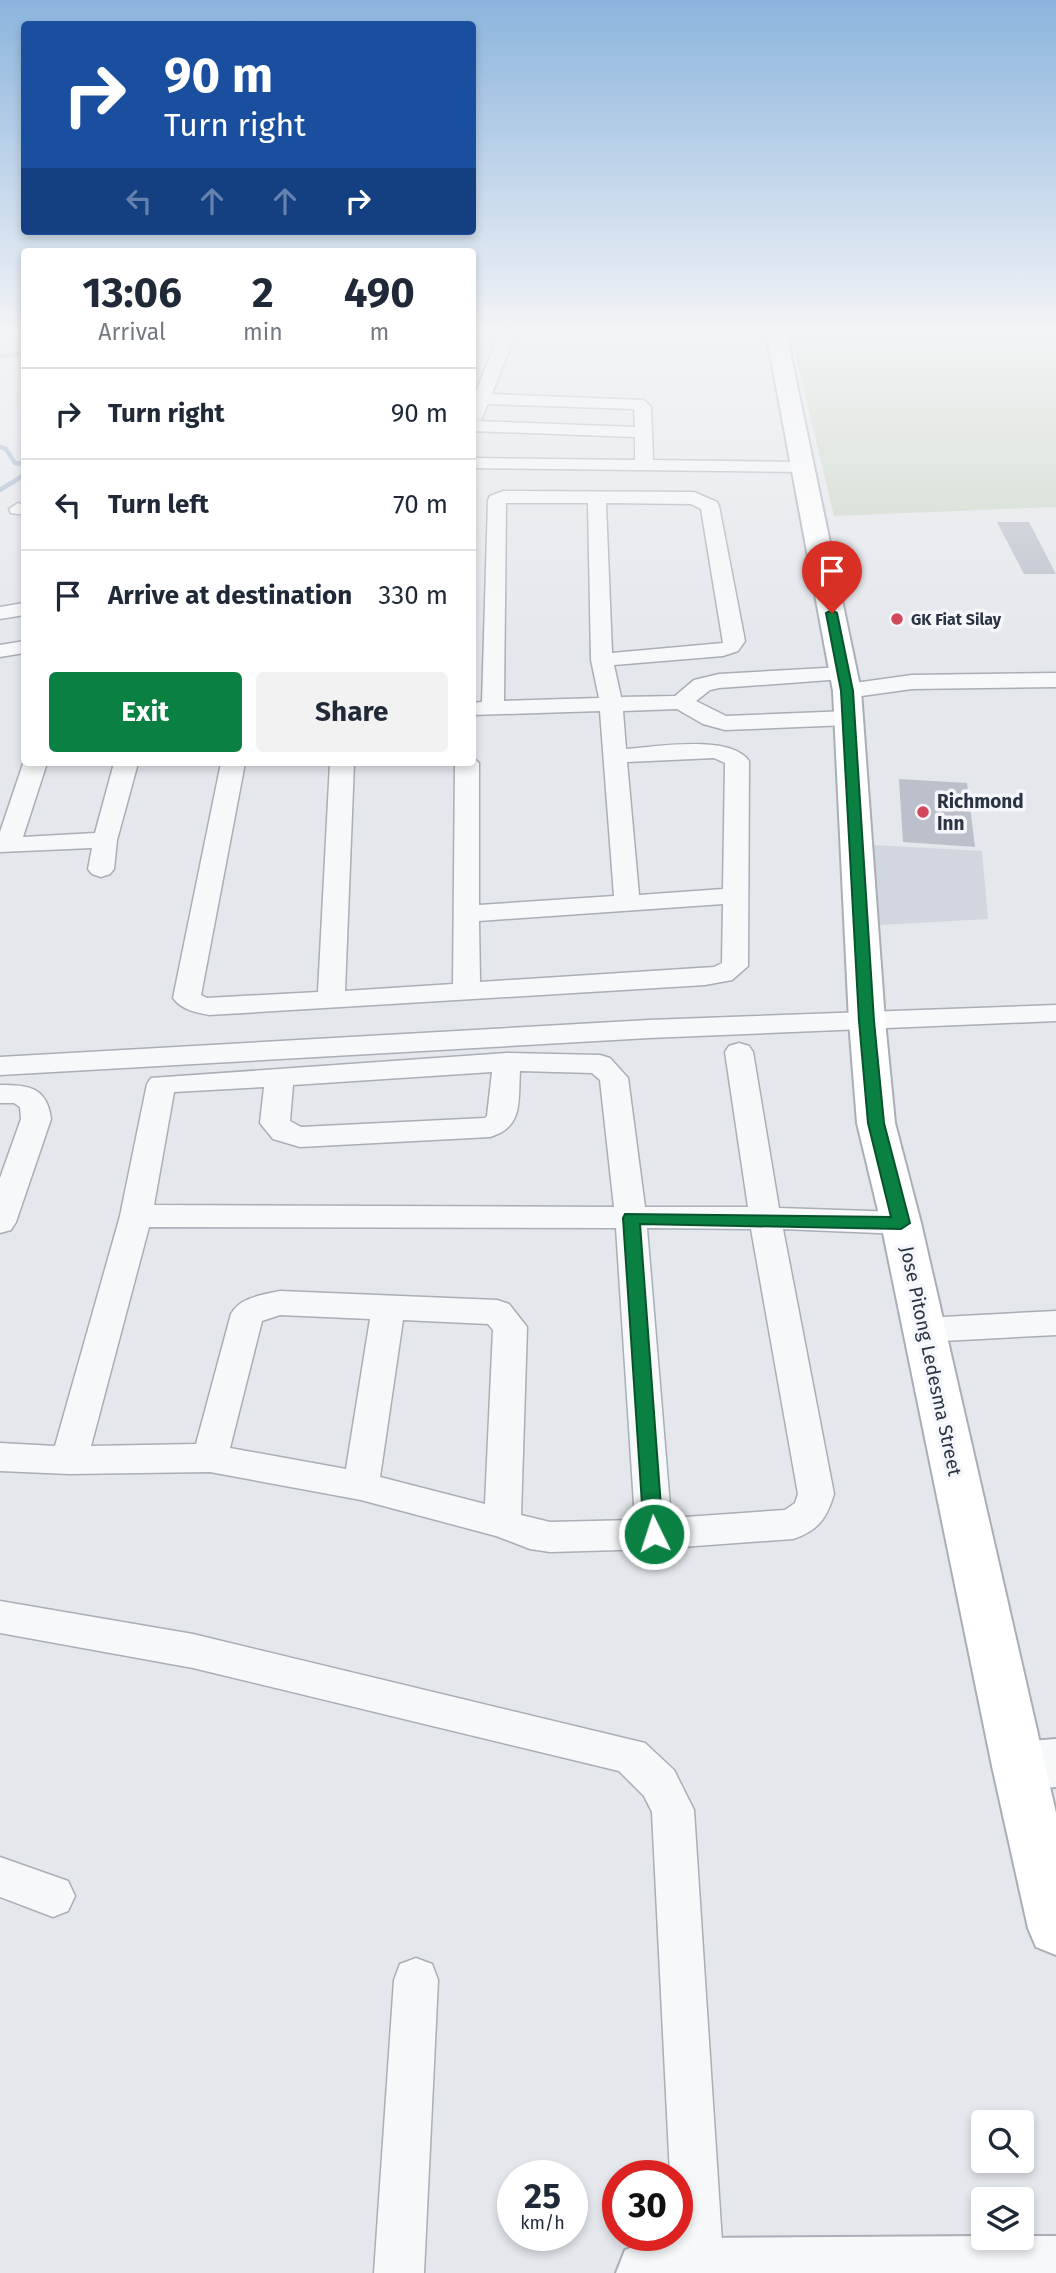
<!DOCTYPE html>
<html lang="en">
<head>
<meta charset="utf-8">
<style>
  :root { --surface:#fff; --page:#f2f2f3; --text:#1f2937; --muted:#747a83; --line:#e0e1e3; --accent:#0b8043 }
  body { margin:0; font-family:"Fira Sans",sans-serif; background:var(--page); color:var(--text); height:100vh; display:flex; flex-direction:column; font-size:26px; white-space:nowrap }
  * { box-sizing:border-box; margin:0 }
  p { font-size:23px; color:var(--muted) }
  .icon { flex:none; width:38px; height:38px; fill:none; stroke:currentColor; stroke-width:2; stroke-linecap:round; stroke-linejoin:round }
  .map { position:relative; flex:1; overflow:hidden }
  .side { position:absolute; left:21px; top:248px; width:455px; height:518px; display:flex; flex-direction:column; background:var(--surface); border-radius:7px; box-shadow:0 4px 10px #0003 }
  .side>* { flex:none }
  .hud { position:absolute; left:21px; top:21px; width:455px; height:214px; border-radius:7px; box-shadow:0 4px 10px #0003; background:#1a4fa0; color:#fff; overflow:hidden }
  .fabs { position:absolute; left:971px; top:2110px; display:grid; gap:14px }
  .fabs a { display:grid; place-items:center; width:63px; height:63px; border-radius:7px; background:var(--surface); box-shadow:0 4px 10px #0003; font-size:35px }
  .speed { position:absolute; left:497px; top:2160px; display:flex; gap:14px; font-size:35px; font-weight:700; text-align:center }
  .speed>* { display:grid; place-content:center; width:91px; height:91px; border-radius:50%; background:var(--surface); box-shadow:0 4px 10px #0003; line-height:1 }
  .speed small { font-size:18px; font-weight:400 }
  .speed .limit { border:10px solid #d22; background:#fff; color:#111 }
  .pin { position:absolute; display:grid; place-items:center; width:60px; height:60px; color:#fff; margin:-72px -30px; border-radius:50% 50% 50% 0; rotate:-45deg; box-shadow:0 0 7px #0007 }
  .pin .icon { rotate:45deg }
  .me { position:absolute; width:77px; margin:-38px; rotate:356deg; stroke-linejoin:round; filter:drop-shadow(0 0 5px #0008) }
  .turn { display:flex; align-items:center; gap:24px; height:147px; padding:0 28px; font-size:32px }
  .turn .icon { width:91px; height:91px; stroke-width:2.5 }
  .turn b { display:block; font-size:49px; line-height:60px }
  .lanes { display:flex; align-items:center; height:66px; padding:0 28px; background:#0003; justify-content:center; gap:35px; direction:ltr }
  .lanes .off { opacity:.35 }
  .eta { display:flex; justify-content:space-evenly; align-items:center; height:119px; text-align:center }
  .eta b { font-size:42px; font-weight:700; line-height:49px }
  .button { display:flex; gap:14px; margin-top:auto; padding:14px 28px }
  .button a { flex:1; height:80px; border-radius:7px; background:var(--accent); color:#fff; font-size:28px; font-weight:700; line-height:80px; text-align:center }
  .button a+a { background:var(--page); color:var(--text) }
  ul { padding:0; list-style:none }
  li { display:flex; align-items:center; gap:21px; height:91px; padding:0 28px; border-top:2px solid var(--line) }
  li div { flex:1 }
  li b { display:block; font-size:26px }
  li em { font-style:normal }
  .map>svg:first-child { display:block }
  .built { fill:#d2d6de }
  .green { fill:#c9d6c5 }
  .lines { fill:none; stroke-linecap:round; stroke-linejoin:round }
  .stream { stroke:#9fb4cc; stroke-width:4.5 }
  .building { fill:#bbc0ca }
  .minor-casing { stroke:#a9aeb7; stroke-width:3 }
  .tertiary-casing { stroke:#a9aeb7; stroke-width:4 }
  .secondary-casing { stroke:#a9aeb7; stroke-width:4 }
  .minor { fill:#f7f8fa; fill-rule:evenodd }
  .tertiary { fill:#f7f8fa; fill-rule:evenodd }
  .secondary { fill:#fff; fill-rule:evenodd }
  .route { fill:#0b8043; stroke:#07532c; stroke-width:2 }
  .poi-dot { fill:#d1495b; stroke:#f4f6f9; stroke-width:2.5 }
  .labels { text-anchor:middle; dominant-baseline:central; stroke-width:7; stroke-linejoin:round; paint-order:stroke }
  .far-poi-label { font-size:16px; font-weight:bold; fill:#2b3445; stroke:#f4f6f9; text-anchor:start }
  .poi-label { font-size:19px; font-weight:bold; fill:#2b3445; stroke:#f4f6f9; text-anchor:start }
  .street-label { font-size:19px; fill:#2b3445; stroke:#f4f6f9 }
</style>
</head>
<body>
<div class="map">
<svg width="1056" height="2273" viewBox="0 0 1056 2273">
  <rect width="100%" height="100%" fill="#e4e7ec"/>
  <!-- built -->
  <path class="built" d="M873,845L982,851L988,919L879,925Z"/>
  <!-- green -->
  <path class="green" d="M790,332H1056V507L834,516Z"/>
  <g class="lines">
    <!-- stream -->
    <g class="stream">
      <path d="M0,356L24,353"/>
      <path d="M0,447L6,449L15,463L24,464"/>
      <path d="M0,490L24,475"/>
    </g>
  </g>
  <!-- building -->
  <g class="building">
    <path d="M997,522H1029L1056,574H1024Z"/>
    <path d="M899,779L967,783L975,847L903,842Z"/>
  </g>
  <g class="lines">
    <defs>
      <g id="minor">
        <path d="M500,332H516L492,394L644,400L651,407L653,460L803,462L812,467L803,472L472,468V458L635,460V437L472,431V401ZM488,404L634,409L635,427L476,421L481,420Z"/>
        <path d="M503,491L694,492L717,502L719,506L745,641L738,651L723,656L614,665L621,697L675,696L694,680L719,674L843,667L851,668L854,673L851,678L843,679L719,688L710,690L696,701L726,716L848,711L856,713L859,718L856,723L848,725L725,730L703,724L677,709L623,711L626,749C656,747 730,734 749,761L748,966L732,980L705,985L209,1015C195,1012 182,1010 173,998L221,763H245L201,995L207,998L318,992L330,763H354L345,991L453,984L455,763H472V757L479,763V905L614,896L600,711L472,715V703L482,702L488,500L490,496ZM506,503H588L591,660L599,698L504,701ZM606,503L691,504L701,509L723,643L612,653ZM714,758L725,763L723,889L639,895L627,762ZM723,904L722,963L714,967L480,982L479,921Z"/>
        <path d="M18,503L24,505V515L11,513L9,509Z"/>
        <path d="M24,603V615L0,619V607Z"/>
        <path d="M24,641V653L0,657V645Z"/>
        <path d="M1056,673V687L912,689L847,698L839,696L836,691L839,686L847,684L912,675Z"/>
        <path d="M24,761L47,763L23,837L95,833L114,763H138L117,840L114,869L110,874L101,877L92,874L88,869L92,848L0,852V832Z"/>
        <path d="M1056,1005V1021L649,1038L0,1075V1057L649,1020Z"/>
        <path d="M739,1043L749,1046L753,1052L779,1208L901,1212L912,1215L917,1223L912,1231L901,1234L783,1229L834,1494C827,1518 818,1531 793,1539L654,1549L550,1552L530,1549L496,1536L361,1500L210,1472L69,1474L0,1471V1443L55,1446L120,1216L147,1084L151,1078L507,1053L600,1055L610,1058L628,1078L645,1207H748L725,1052L729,1046ZM520,1071L592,1073L600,1080L614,1207L154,1205L174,1092L264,1087L260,1123L273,1139L300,1147L490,1137C524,1127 518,1101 520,1071ZM492,1072L487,1116L485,1118L301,1127L290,1121L293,1085ZM149,1227L616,1228L635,1520L550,1522L521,1515L527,1327L509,1304L497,1300L280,1291C262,1295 240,1297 231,1314L196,1444L91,1446ZM647,1228L751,1229L798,1494L795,1503L785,1510L671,1518ZM280,1315L370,1319L346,1469L230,1448L262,1321ZM403,1320L488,1324L493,1330L485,1504L380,1477Z"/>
        <path d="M0,1085C29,1085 47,1087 51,1119L16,1222L11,1230L0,1233V1178L21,1119L20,1107L14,1103H0Z"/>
        <path d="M1056,1311V1335L924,1342L912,1339L907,1330L912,1321L924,1318Z"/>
        <path d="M0,1601L193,1634L645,1743L674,1770L694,1810L724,2273H676L675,2270L673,2235H677V2175H670L652,1812L644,1796L619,1771L193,1668L0,1633Z"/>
        <path d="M0,1857L68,1881L75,1896L68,1911L53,1917L0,1897Z"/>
        <path d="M416,1958L432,1964L438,1980L424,2273H374L394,1980L400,1964Z"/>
      </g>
      <g id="tertiary">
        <path d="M1056,1739V1787L1018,1790L999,1783L992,1766L999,1749L1018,1742Z"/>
        <path d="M984,2236L1022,2238V2236H1056V2273H616L625,2250L648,2241L700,2238Z"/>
      </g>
      <path id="secondary" d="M766,332H786L861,691L885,1021L895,1123L921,1223L1056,1813V1955L1036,1947L1028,1928L992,1766L881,1223L857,1123L849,1021L833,691Z"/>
    </defs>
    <!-- minor casing -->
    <use href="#minor" class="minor-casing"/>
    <!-- tertiary casing -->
    <use href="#tertiary" class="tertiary-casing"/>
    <!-- secondary casing -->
    <use href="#secondary" class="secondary-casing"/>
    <!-- minor -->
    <use href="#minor" class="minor"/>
    <!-- tertiary -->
    <use href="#tertiary" class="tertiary"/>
    <!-- secondary -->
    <use href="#secondary" class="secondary"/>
  </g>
  <!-- sky -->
  <linearGradient id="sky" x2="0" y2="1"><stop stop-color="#8bb4dd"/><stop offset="0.51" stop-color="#f3f4f6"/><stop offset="1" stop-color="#f3f4f6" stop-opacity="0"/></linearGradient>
  <rect width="1056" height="650" fill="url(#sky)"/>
  <!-- route -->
  <path class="route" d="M832,610L837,613L853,691L874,1021L884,1123L910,1223L901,1229L640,1224L663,1534L661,1539L654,1542L647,1539L644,1534L623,1218L625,1214L891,1217L868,1123L859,1021L841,691L826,613Z"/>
  <!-- markers -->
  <g class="poi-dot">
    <circle cx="897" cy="619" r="7"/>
    <circle cx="923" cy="812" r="7"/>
  </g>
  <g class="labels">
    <!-- far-poi labels -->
    <g class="far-poi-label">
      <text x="911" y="619">GK Fiat Silay</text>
    </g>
    <!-- poi labels -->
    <g class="poi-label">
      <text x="937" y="801">Richmond<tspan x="937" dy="22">Inn</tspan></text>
    </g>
    <!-- street labels -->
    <g class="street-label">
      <text transform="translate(931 1361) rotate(78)">Jose Pitong Ledesma Street</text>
    </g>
  </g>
</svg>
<div class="fabs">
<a><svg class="icon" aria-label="search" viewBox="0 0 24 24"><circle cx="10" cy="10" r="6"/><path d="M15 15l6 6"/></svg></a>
<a><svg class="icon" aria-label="layers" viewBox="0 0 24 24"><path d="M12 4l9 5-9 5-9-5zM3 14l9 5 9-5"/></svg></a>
</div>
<div class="speed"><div>25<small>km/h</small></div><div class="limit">30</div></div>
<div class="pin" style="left:832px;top:613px;background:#d93025"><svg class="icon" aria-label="arrive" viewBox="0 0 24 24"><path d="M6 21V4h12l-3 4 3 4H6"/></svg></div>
<svg class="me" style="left:654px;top:1534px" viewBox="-20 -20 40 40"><circle r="17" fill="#0b8043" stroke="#fff" stroke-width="3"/><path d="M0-11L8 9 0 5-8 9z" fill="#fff"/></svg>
<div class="hud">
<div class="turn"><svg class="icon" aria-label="right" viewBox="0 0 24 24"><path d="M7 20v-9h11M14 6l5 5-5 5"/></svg><div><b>90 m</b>Turn right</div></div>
<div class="lanes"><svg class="icon off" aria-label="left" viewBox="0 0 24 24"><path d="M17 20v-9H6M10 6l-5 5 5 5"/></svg><svg class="icon off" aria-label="ahead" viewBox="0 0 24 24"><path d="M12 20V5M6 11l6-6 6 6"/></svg><svg class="icon off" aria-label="ahead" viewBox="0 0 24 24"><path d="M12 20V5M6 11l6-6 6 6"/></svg><svg class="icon" aria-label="right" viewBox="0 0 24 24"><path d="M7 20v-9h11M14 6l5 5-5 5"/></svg></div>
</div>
<section class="side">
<div class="eta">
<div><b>13:06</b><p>Arrival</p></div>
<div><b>2</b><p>min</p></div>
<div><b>490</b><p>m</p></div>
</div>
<ul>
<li><svg class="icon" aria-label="right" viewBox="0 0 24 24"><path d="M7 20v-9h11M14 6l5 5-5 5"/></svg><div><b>Turn right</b></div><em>90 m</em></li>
<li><svg class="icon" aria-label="left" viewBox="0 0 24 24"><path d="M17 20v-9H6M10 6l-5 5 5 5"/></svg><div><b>Turn left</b></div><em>70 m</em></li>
<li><svg class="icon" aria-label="arrive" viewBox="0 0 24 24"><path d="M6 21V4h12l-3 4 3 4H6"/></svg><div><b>Arrive at destination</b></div><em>330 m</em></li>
</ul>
<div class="button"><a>Exit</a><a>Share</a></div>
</section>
</div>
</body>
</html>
